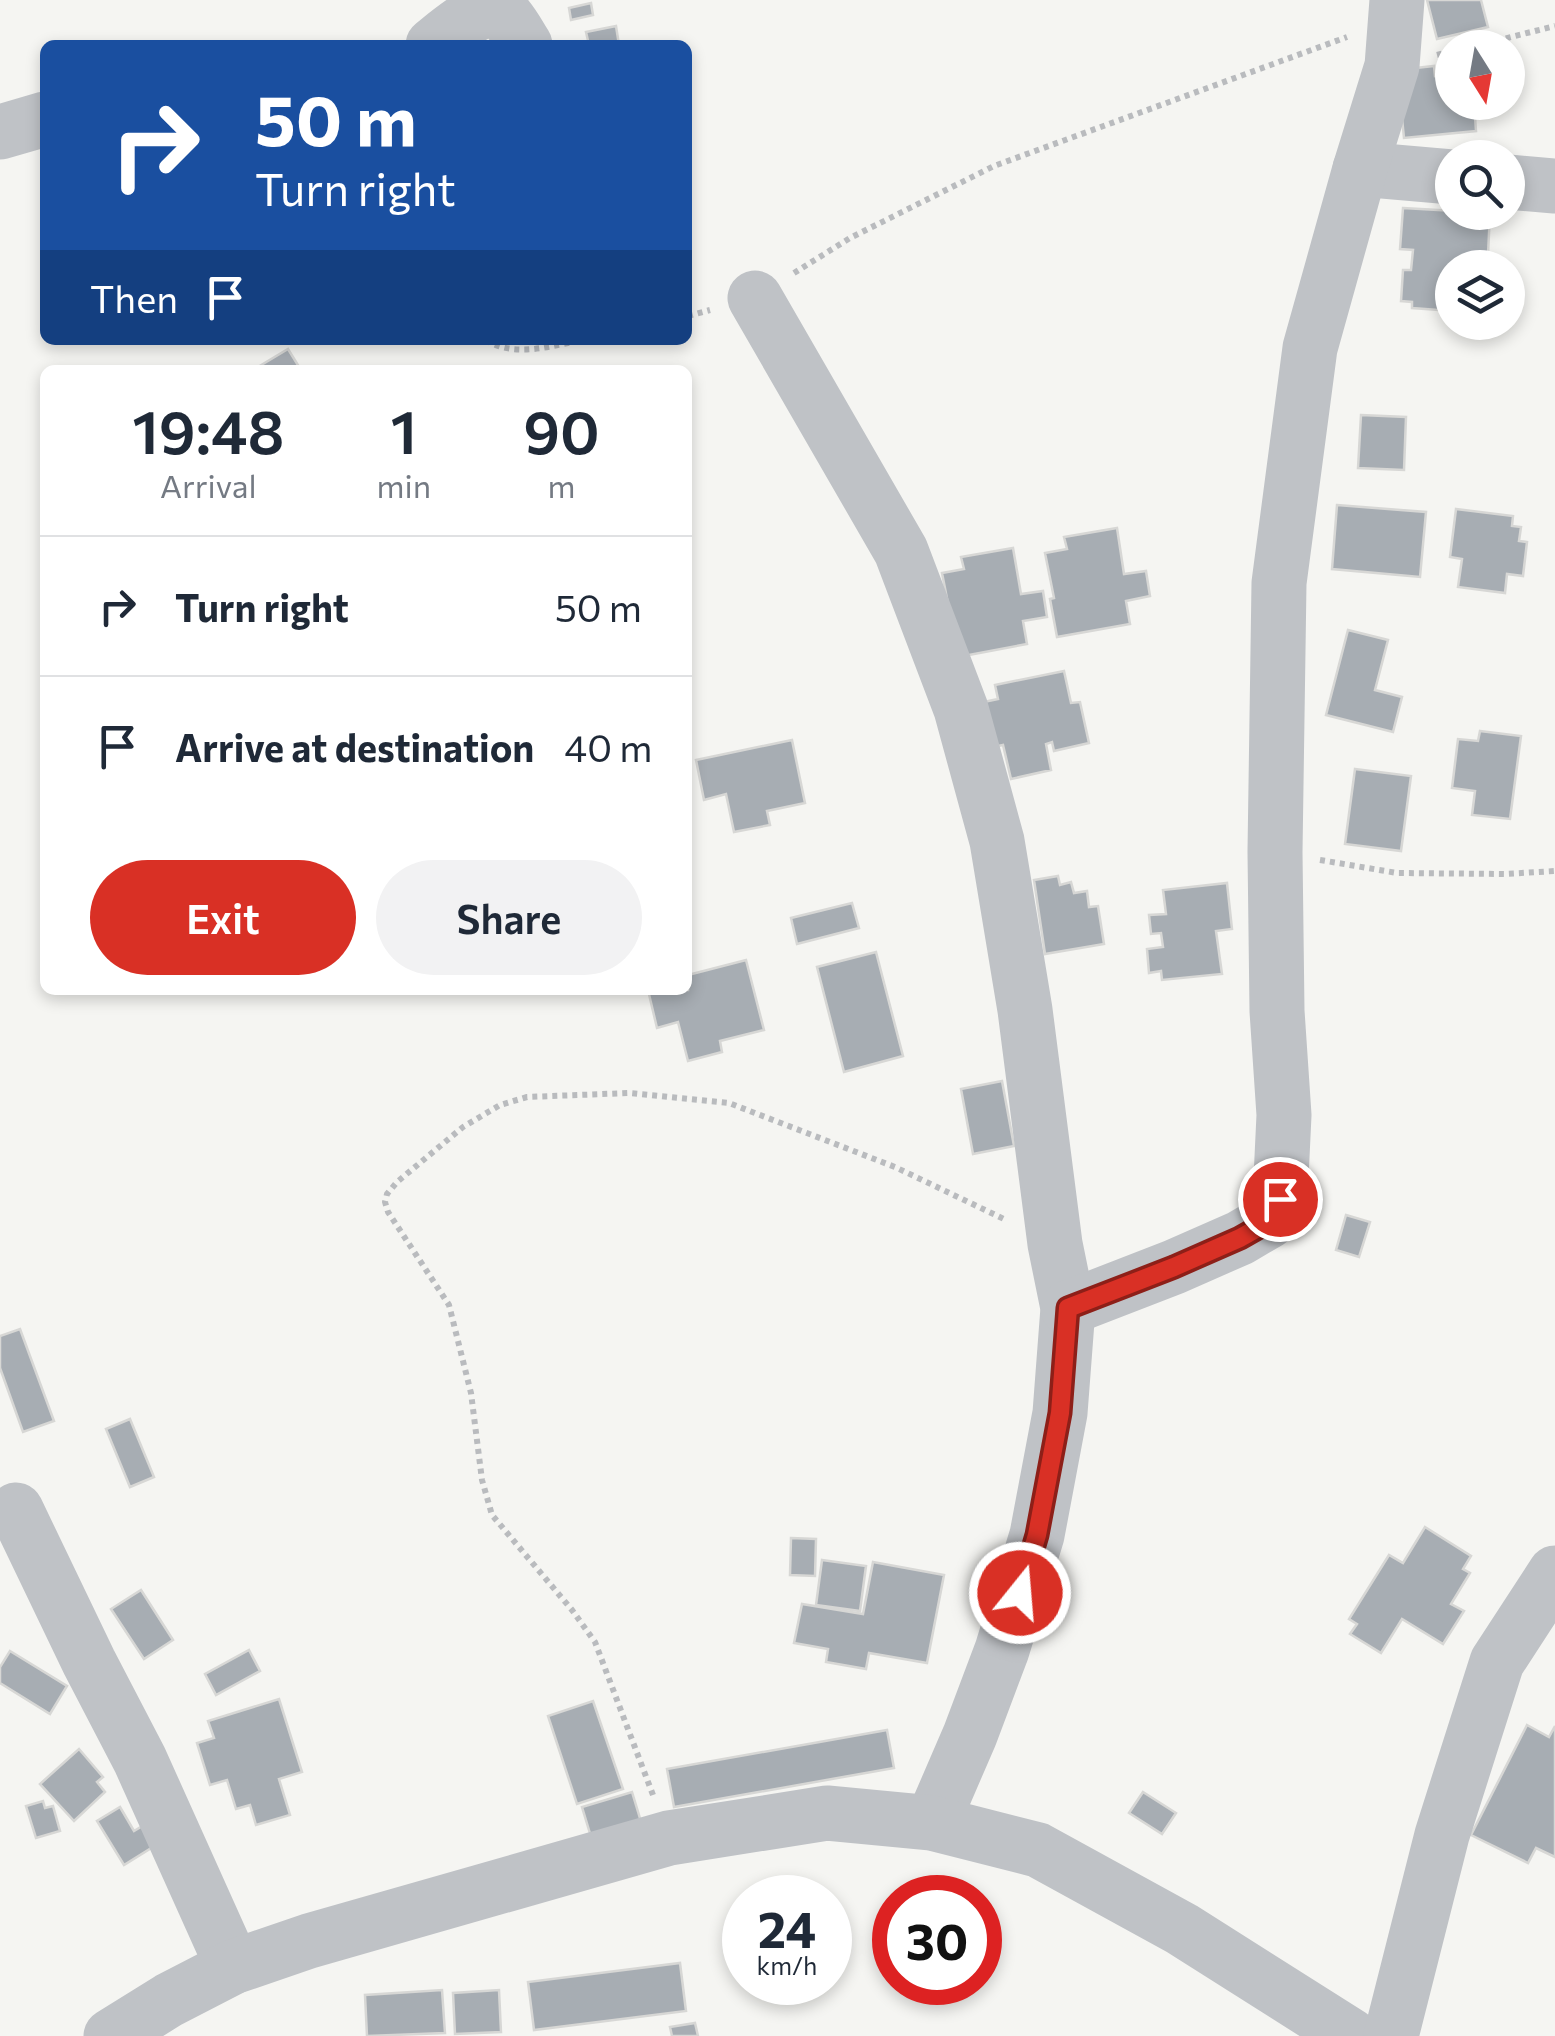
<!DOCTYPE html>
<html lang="en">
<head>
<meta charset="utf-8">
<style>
  :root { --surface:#fff; --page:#f2f2f3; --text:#1f2937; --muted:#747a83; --line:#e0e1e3; --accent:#d93025 }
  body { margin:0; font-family:Commissioner,sans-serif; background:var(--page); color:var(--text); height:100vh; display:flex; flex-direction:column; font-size:38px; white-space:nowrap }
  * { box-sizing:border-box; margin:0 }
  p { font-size:32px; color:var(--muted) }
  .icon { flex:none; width:55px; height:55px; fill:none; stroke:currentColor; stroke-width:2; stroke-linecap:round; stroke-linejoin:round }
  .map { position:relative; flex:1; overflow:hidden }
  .drawer { position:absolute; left:40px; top:365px; width:652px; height:630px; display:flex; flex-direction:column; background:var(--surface); border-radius:15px; box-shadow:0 5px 15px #0003 }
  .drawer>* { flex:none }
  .hud { position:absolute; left:40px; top:40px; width:652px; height:305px; border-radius:15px; box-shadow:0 5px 15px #0003; background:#1a4fa0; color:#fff; overflow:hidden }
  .needle { width:65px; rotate:169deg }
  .tools { position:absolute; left:1435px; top:30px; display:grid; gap:20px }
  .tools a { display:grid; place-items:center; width:90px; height:90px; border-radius:50%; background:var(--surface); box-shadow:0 5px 15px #0003; font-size:50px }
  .speed { position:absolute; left:722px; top:1875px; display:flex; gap:20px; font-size:50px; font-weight:700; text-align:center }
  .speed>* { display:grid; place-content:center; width:130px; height:130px; border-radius:50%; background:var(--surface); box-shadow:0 5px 15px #0003; line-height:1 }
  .speed small { font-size:25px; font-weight:400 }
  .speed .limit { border:15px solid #d22; background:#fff; color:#111 }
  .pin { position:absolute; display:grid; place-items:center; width:85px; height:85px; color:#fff; margin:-42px; border:5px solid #fff; border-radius:50%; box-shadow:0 2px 10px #0007 }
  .me { position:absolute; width:110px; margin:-55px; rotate:17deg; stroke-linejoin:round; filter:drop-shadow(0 0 8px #0008) }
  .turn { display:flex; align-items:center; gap:35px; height:210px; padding:0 50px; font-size:45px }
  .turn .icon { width:130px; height:130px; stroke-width:2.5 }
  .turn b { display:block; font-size:70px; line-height:85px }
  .then { display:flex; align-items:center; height:95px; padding:0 50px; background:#0003; gap:20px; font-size:38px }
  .eta { display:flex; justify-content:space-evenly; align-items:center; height:170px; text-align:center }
  .eta b { font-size:60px; font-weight:600; line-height:70px }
  .cta { display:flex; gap:20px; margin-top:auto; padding:20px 50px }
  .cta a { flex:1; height:115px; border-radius:60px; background:var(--accent); color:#fff; font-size:40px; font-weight:600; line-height:115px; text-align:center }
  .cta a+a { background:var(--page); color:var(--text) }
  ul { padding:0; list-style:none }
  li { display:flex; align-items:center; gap:30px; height:140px; padding:0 50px; border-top:2px solid var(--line) }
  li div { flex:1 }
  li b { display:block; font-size:38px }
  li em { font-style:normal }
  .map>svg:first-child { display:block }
  .building { fill:#a7adb3; stroke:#d7d7d5; stroke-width:2.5 }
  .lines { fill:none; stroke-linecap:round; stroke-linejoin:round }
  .path { stroke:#b9bbbe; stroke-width:6; stroke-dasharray:5 5; stroke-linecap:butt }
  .minor { stroke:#bfc2c6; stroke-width:55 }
  .route-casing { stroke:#8d1f18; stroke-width:25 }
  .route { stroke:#d93025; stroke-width:18 }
</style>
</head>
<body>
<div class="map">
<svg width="1555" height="2036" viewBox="0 0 1555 2036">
  <rect width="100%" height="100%" fill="#f5f5f2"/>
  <!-- building -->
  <g class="building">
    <path d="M1427,0H1481L1488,27L1437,39Z"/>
    <path d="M591,3L593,15L571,20L569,8Z"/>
    <path d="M616,26L619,45H589L586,32Z"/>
    <path d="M1434,66L1435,76L1452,74V102H1474L1476,131L1404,138L1397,70Z"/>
    <path d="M1403,208L1490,213L1488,254L1473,253V268H1452V311L1412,308V302L1401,301L1403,270H1411L1413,250L1400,249Z"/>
    <path d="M288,349L301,370H253Z"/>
    <path d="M1361,415L1406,417L1404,470L1358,468Z"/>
    <path d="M1337,505L1426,512L1420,577L1332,569Z"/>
    <path d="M1456,509L1513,516L1512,526L1521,527L1519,541L1527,542L1523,576L1507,574L1505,593L1458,587L1462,559L1450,557Z"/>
    <path d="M1117,528L1124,574L1146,571L1150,596L1126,601L1130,624L1057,637L1050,599L1054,598L1045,553L1067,549L1064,537Z"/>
    <path d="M1013,548L1021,594L1043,591L1047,617L1023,621L1027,644L953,658L951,619L942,573L964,569L961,557Z"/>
    <path d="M1348,630L1388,640L1375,690L1402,697L1393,732L1326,715Z"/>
    <path d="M1064,671L1071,703L1080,702L1089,743L1054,751L1052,742L1046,744L1051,770L1011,779L1003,745L988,748L979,703L998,699L995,685Z"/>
    <path d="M1480,731L1521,736L1510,819L1472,815L1475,791L1452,788L1458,739L1478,741Z"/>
    <path d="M792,740L805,803L767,811L770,825L734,832L726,794L704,800L696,760Z"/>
    <path d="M1355,769L1411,776L1401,851L1345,844Z"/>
    <path d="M1058,876L1060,885L1071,882L1074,893L1087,891L1089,907L1098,906L1104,944L1045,954L1034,880Z"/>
    <path d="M1227,883L1232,929L1216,931L1222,974L1162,980L1161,971L1149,973L1147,949L1163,947L1161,933L1151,934L1149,915L1166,914L1163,890Z"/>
    <path d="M852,903L859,928L797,944L791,918Z"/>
    <path d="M876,952L903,1056L844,1072L817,967Z"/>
    <path d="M746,960L764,1030L720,1041L722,1052L688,1061L678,1022L657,1028L648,990H688V975Z"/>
    <path d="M1002,1081L1014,1146L973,1154L961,1089Z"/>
    <path d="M1346,1215L1370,1222L1359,1257L1336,1250Z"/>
    <path d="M20,1329L54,1421L23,1432L0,1368V1336Z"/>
    <path d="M130,1419L154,1477L130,1487L106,1429Z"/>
    <path d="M1425,1527L1471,1556L1463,1569L1470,1573L1451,1604L1464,1611L1443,1644L1402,1619L1381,1653L1350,1634L1357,1624L1349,1619L1389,1555L1403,1563Z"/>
    <path d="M791,1538L816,1539L815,1576L790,1575Z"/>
    <path d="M822,1560L866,1566L860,1611L816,1605Z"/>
    <path d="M873,1562L944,1575L927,1663L869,1653L866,1669L826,1662L828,1649L794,1643L802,1604L863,1614Z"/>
    <path d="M141,1590L173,1640L144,1659L111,1609Z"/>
    <path d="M249,1650L260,1671L216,1695L205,1674Z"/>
    <path d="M10,1651L67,1686L50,1714L0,1683V1667Z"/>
    <path d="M279,1699L302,1772L279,1779L290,1815L256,1825L250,1805L236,1809L227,1780L210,1785L197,1743L214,1738L208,1721Z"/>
    <path d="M593,1701L623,1789L577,1804L548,1716Z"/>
    <path d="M1527,1725L1549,1737L1555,1726V1857L1536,1848L1528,1863L1471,1835Z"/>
    <path d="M887,1730L894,1768L674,1807L667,1769Z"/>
    <path d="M79,1749L103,1777L97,1782L105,1792L74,1821L40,1784Z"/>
    <path d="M632,1792L642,1825L592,1840L582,1807Z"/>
    <path d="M1143,1792L1176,1813L1162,1834L1129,1813Z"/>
    <path d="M43,1801L45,1808L53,1806L60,1831L36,1838L26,1806Z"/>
    <path d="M120,1807L134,1831L144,1825L156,1845L124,1865L97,1821Z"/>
    <path d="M680,1963L686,2011L534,2030L528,1982Z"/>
    <path d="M442,1990L445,2033L367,2036L365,1995Z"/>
    <path d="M499,1990L501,2032L455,2034L453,1993Z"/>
    <path d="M695,2023L698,2036H672L670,2027Z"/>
  </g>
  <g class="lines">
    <!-- path -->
    <g class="path">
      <path d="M1467,48L1555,26"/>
      <path d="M1437,55L1452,51"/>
      <path d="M794,273L850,238L994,166L1347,37"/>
      <path d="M688,316L710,310"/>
      <path d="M486,340C514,358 552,346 582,340"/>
      <path d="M1320,860L1397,873L1505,874L1555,871"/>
      <path d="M653,1795L595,1642L572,1610L492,1515L482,1480L471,1393L449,1305L388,1212L385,1202L387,1194L397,1182L463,1127L500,1105L527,1097L629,1093L729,1103L895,1167L1006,1220"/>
    </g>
    <!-- minor -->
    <g class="minor">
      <path d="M433,45C447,34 485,0 501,11C511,20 518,34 525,45"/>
      <path d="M0,132L45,119"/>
      <path d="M1360,169L1452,177"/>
      <path d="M1508,182L1555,186"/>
      <path d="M755,298L901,551L961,709L997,841L1025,1010L1055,1244L1068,1308L1060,1413L1037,1535L1002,1650L970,1735L932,1823"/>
      <path d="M1068,1308L1174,1267L1240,1238L1269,1221L1280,1199L1284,1115L1277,1011L1275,852L1279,583L1310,348L1360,169L1392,66L1397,0"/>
      <path d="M16,1510L89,1662L140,1760L233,1967"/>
      <path d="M111,2036L169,2000L233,1967L309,1941L669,1838L827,1813L932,1823L1038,1850L1182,1929L1351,2036"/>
      <path d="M1391,2036L1442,1835L1497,1662L1555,1573"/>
    </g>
  </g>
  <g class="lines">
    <defs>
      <path id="route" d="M1020,1593L1037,1535L1060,1413L1068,1308L1174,1267L1240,1238L1270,1221L1280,1199"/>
    </defs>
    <!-- route casing -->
    <use href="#route" class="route-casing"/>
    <!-- route -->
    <use href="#route" class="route"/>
  </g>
</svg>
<div class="tools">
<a><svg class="needle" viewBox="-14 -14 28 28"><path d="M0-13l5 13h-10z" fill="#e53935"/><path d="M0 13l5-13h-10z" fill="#747a83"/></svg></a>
<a><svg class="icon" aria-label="search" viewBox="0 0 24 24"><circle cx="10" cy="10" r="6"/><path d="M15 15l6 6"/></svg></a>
<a><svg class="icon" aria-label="layers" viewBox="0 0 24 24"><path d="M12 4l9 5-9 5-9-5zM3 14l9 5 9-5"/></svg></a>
</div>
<div class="speed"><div>24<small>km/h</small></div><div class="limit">30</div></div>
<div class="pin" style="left:1280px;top:1199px;background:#d93025"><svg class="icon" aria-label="arrive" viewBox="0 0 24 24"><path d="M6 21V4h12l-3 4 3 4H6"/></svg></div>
<svg class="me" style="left:1020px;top:1593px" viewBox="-20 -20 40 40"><circle r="17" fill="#d93025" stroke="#fff" stroke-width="3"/><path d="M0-11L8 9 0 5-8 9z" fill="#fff"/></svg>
<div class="hud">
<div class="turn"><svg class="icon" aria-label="right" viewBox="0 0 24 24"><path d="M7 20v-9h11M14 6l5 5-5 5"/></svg><div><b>50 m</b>Turn right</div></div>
<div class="then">Then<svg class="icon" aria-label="arrive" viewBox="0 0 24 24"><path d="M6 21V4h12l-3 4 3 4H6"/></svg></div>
</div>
<section class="drawer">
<div class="eta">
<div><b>19:48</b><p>Arrival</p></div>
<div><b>1</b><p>min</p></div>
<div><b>90</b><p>m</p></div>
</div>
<ul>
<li><svg class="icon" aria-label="right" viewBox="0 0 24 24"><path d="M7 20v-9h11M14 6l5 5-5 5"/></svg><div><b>Turn right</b></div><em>50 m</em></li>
<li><svg class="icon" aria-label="arrive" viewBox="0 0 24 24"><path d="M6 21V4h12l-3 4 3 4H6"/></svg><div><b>Arrive at destination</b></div><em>40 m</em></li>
</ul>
<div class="cta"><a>Exit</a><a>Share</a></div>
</section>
</div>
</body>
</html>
